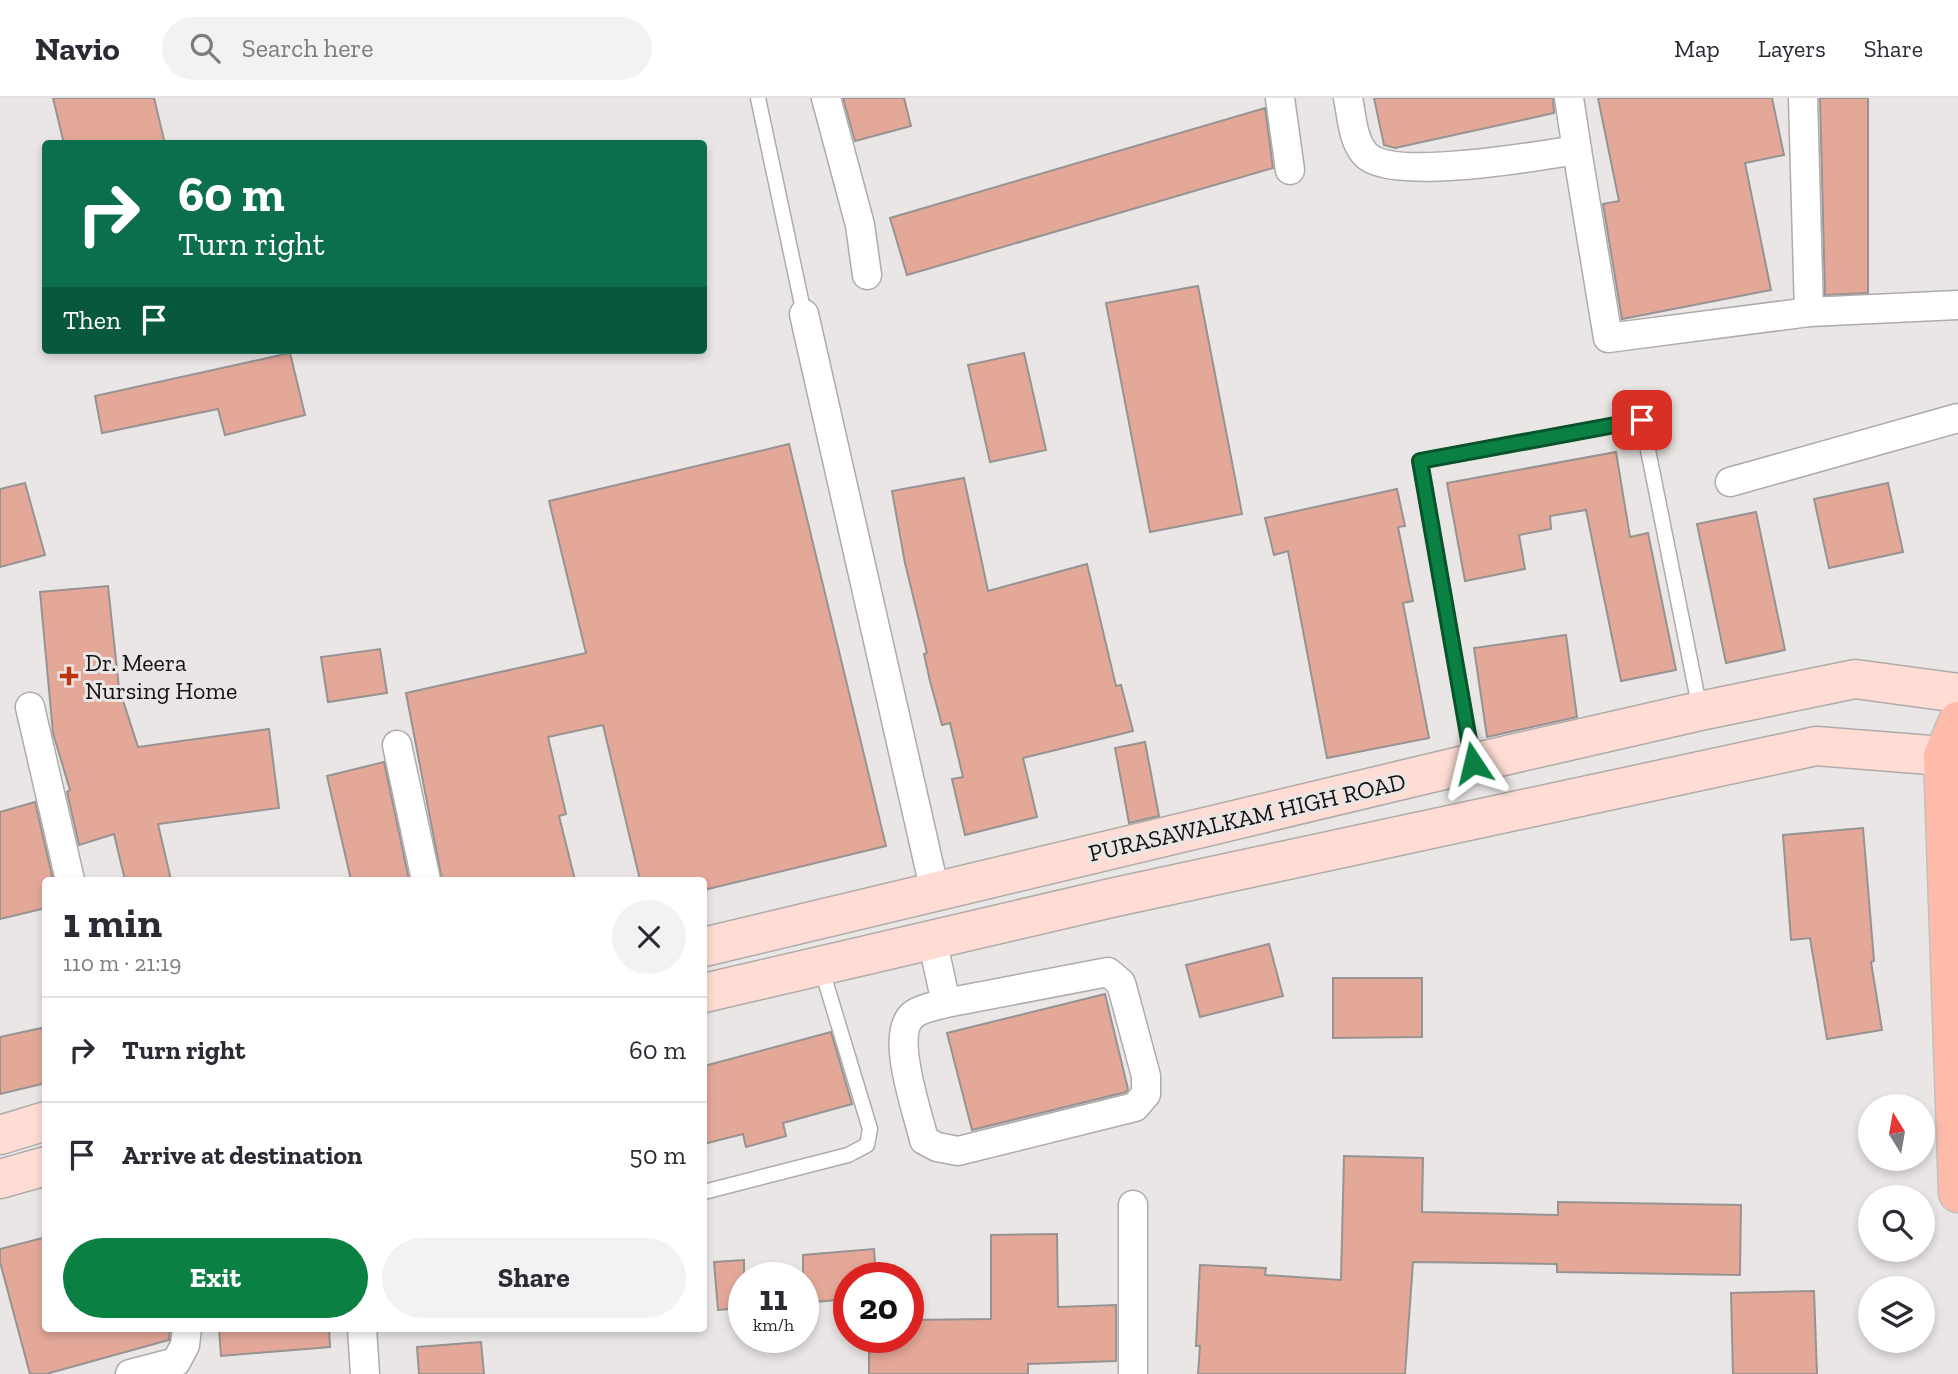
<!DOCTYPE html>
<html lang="en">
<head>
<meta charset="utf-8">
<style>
  :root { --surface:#fff; --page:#f2f2f3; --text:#2b2b33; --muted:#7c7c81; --line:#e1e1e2; --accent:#0b8043 }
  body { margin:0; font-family:"Zilla Slab",serif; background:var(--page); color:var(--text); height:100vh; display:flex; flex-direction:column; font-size:26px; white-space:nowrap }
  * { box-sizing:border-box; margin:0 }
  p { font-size:23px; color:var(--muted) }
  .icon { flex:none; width:38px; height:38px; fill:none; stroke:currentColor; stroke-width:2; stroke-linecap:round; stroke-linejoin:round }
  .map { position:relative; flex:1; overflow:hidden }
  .drawer { position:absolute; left:42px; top:779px; width:665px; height:455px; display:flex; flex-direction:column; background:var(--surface); border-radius:7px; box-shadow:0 4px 10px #0003 }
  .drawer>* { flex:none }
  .hud { position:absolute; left:42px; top:42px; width:665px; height:214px; border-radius:7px; box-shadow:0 4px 10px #0003; background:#0b6e4f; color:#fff; overflow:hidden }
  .needle { width:46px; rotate:349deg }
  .buttons { position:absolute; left:1858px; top:996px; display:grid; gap:14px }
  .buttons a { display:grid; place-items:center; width:77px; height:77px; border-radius:50%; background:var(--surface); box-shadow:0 4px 10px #0003; font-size:35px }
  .speed { position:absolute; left:728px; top:1164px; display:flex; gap:14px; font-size:35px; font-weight:700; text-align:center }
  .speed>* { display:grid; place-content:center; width:91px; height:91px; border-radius:50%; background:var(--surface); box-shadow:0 4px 10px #0003; line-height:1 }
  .speed small { font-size:18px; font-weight:400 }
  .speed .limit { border:10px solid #d22; background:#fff; color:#111 }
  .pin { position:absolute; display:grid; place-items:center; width:60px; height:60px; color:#fff; margin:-30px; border-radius:14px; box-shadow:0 4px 10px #0006 }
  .me { position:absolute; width:77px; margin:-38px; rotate:350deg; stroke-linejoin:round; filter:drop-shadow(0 0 5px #0008) }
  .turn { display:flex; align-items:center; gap:24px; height:147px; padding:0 21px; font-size:32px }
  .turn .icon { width:91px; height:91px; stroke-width:2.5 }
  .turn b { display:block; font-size:49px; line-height:60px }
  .then { display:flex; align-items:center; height:66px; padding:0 21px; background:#0003; gap:14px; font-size:26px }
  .round { display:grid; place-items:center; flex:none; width:74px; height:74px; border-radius:37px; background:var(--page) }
  .head { display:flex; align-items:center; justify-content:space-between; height:119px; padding:0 21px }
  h1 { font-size:42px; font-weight:800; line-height:52px }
  .button { display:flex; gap:14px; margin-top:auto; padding:14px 21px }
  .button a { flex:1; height:80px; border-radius:42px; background:var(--accent); color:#fff; font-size:28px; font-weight:800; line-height:80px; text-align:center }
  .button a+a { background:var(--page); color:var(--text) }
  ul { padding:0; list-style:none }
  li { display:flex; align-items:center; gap:21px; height:105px; padding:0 21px; border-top:2px solid var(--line) }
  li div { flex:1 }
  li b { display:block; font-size:26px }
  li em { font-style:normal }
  header { display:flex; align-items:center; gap:42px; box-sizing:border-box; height:98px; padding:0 35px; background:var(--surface); border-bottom:2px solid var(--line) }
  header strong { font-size:33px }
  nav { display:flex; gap:38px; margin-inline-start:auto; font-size:24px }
  .search { width:490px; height:63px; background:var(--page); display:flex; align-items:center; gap:18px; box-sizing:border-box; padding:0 24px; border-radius:38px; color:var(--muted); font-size:26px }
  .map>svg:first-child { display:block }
  .building { fill:#e4a899; stroke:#969392; stroke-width:2 }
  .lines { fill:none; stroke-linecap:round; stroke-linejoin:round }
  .service-casing { stroke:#afabaa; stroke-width:17 }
  .minor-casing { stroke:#afabaa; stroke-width:31 }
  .secondary-casing { stroke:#afabaa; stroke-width:41 }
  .primary-casing { stroke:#c1c1c1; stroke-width:41 }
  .service { stroke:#fff; stroke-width:14 }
  .minor { stroke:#fff; stroke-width:28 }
  .secondary { stroke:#ffddd5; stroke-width:38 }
  .primary { stroke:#febbaa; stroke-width:38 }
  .route-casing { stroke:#07532c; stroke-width:18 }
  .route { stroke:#0b8043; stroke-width:12 }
  .poi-dot { fill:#be340d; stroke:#eae6e5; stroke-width:2.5 }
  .labels { text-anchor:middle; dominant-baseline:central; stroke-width:6; stroke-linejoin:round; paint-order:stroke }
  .poi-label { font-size:24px; fill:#121111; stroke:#eae6e5; text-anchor:start }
  .street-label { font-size:24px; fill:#121111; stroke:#eae6e5 }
</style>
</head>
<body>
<header>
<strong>Navio</strong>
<div class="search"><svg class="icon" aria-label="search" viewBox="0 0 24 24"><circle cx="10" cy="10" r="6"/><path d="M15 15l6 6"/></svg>Search here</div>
<nav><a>Map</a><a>Layers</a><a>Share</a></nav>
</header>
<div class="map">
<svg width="1958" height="1276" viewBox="0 0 1958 1276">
  <rect width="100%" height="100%" fill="#eae6e5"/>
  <!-- building -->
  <g class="building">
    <path d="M53,0H154L165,46H64Z"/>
    <path d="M843,0H904L911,28L855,43Z"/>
    <path d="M1374,0H1553L1554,15L1395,50L1384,47Z"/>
    <path d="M1598,0H1772L1784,57L1745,65L1771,192L1622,221L1603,106L1619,103Z"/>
    <path d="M1820,0H1868V195L1825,197Z"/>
    <path d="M1265,10L1273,70L907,177L890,120Z"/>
    <path d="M1198,188L1242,416L1150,434L1106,205Z"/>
    <path d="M290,255L305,317L225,337L218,311L102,335L95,298Z"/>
    <path d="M1024,255L1046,352L990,364L968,267Z"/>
    <path d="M789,346L886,748L704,792V782H640L603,627L548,639L566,716L559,718L575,782H442L406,595L586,555L549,403Z"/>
    <path d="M1616,354L1630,439L1648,435L1676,572L1621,583L1586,412L1550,418L1551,431L1519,437L1525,471L1465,483L1447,385Z"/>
    <path d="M964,380L988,493L1087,466L1116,588L1121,587L1133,633L1023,660L1037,719L965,737L952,681L963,679L950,625L942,627L930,583L924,556L927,555L905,465L892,393Z"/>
    <path d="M25,385L45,457L0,469V391Z"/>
    <path d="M1888,385L1903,454L1829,470L1814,401Z"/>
    <path d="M1397,391L1405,428L1398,429L1413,503L1403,505L1429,640L1327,660L1288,453L1274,457L1265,420Z"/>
    <path d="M1756,414L1785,552L1726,565L1697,426Z"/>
    <path d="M108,488L119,590L138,649L269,631L279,710L158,726L171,782H125L114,736L79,747L67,694L70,692L53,635L40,494Z"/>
    <path d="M1566,537L1577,619L1487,639L1474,550Z"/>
    <path d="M380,551L387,595L328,604L321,559Z"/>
    <path d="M1145,644L1159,718L1129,725L1115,650Z"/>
    <path d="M384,664L409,782H351L327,678Z"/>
    <path d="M35,704L53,782H46V810L0,821V714Z"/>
    <path d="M1863,730L1874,863L1871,864L1882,932L1827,941L1810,840L1791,842L1783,737Z"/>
    <path d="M1269,846L1283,898L1200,919L1186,867Z"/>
    <path d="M1333,880H1422V939L1333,940Z"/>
    <path d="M1105,896L1128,991L1126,994L972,1032L947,935Z"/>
    <path d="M46,929V985L0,996V939Z"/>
    <path d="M831,934L852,1006L783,1025L786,1038L746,1049L743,1036L704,1046V968Z"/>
    <path d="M1344,1058L1423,1060L1422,1114L1558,1117V1104L1741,1107L1740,1177L1557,1174V1166L1413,1164L1405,1276H1198L1200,1248H1196L1200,1167L1266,1170L1265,1177L1341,1182Z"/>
    <path d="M1057,1136L1058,1209L1116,1207V1263L1028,1266V1276H869V1239H908V1222L991,1221V1137Z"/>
    <path d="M46,1139V1230H170L169,1242L46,1276H30L0,1164V1151Z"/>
    <path d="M874,1151L876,1180H849V1201L803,1205V1157Z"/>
    <path d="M744,1162V1210L718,1212L714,1164Z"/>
    <path d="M1814,1193L1817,1276H1733L1731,1195Z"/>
    <path d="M219,1230H329L330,1249L221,1258Z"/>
    <path d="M481,1244L484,1276H419L417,1249Z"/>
  </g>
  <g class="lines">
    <defs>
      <g id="service">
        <path d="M758,0L804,216"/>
        <path d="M1473,664L1420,363L1642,322L1700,612"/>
        <path d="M704,1094L848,1057L867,1047L870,1031L821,869"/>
      </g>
      <g id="minor">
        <path d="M826,0L860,127L867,177"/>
        <path d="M1280,0L1290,72"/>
        <path d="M1348,0C1352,18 1352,41 1365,56C1391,84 1538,58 1577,52L1608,240L1809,214L1958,207"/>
        <path d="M1569,0L1577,52"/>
        <path d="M1803,0L1809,214"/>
        <path d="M804,216L935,794"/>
        <path d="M1730,384L1958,320"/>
        <path d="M30,609L70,782"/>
        <path d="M397,647L426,782"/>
        <path d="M932,841L946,905C936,908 922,910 914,916C888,935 918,1014 924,1042L937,1049L958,1053L1135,1009L1146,996V978L1121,885L1108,874L946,905"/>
        <path d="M1133,1107V1276"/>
        <path d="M362,1230L365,1276"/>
        <path d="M130,1276L176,1264L185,1247L187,1230"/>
      </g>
      <g id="secondary">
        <path d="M704,849L1473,665L1700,613L1855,581L1958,595"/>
        <path d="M704,895L1111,800L1816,648L1943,658"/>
        <path d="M0,1037L46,1023"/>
        <path d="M0,1081L46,1068"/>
      </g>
      <path id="primary" d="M1958,623L1943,658L1958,1095"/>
    </defs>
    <!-- service casing -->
    <use href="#service" class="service-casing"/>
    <!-- minor casing -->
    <use href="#minor" class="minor-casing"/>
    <!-- secondary casing -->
    <use href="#secondary" class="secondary-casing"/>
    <!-- primary casing -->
    <use href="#primary" class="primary-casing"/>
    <!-- service -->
    <use href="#service" class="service"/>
    <!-- minor -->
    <use href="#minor" class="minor"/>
    <!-- secondary -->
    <use href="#secondary" class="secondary"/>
    <!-- primary -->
    <use href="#primary" class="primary"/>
  </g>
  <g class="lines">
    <defs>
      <path id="route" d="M1473,665L1420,363L1642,322"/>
    </defs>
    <!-- route casing -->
    <use href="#route" class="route-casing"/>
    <!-- route -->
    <use href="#route" class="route"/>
  </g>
  <!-- markers -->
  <path class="poi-dot" d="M65.5 567.5h7v7h7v7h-7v7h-7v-7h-7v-7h7z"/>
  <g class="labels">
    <!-- poi labels -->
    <g class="poi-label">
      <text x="85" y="564">Dr. Meera<tspan x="85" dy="28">Nursing Home</tspan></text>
    </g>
    <!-- street labels -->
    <g class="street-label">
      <text transform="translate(1247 719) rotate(-13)">PURASAWALKAM HIGH ROAD</text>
    </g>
  </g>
</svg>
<div class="buttons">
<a><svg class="needle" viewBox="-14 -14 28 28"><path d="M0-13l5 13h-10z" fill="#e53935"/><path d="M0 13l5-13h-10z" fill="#7c7c81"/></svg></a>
<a><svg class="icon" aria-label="search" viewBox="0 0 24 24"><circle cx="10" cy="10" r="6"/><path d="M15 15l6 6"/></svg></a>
<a><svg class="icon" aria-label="layers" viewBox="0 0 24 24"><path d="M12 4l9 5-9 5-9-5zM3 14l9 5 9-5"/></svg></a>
</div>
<div class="speed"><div>11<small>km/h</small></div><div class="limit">20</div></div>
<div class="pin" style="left:1642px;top:322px;background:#d93025"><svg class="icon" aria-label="arrive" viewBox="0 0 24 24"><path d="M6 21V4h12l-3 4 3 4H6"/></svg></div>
<svg class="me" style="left:1473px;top:665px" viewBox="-20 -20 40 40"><path d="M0-17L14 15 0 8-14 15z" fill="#0b8043" stroke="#fff" stroke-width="4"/></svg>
<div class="hud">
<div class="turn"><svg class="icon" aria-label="right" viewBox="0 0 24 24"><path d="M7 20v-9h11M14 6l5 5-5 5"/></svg><div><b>60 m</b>Turn right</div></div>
<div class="then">Then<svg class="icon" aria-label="arrive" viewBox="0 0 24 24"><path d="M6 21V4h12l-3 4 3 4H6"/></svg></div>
</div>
<section class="drawer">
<div class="head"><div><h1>1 min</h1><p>110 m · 21:19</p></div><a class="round"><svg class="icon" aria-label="close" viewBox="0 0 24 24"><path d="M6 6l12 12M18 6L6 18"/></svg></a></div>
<ul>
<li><svg class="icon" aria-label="right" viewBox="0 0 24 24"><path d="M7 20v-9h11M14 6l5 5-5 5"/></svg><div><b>Turn right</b></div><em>60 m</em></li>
<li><svg class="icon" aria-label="arrive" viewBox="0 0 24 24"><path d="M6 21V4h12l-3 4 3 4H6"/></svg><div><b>Arrive at destination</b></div><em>50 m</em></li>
</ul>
<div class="button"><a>Exit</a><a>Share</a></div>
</section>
</div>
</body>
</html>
